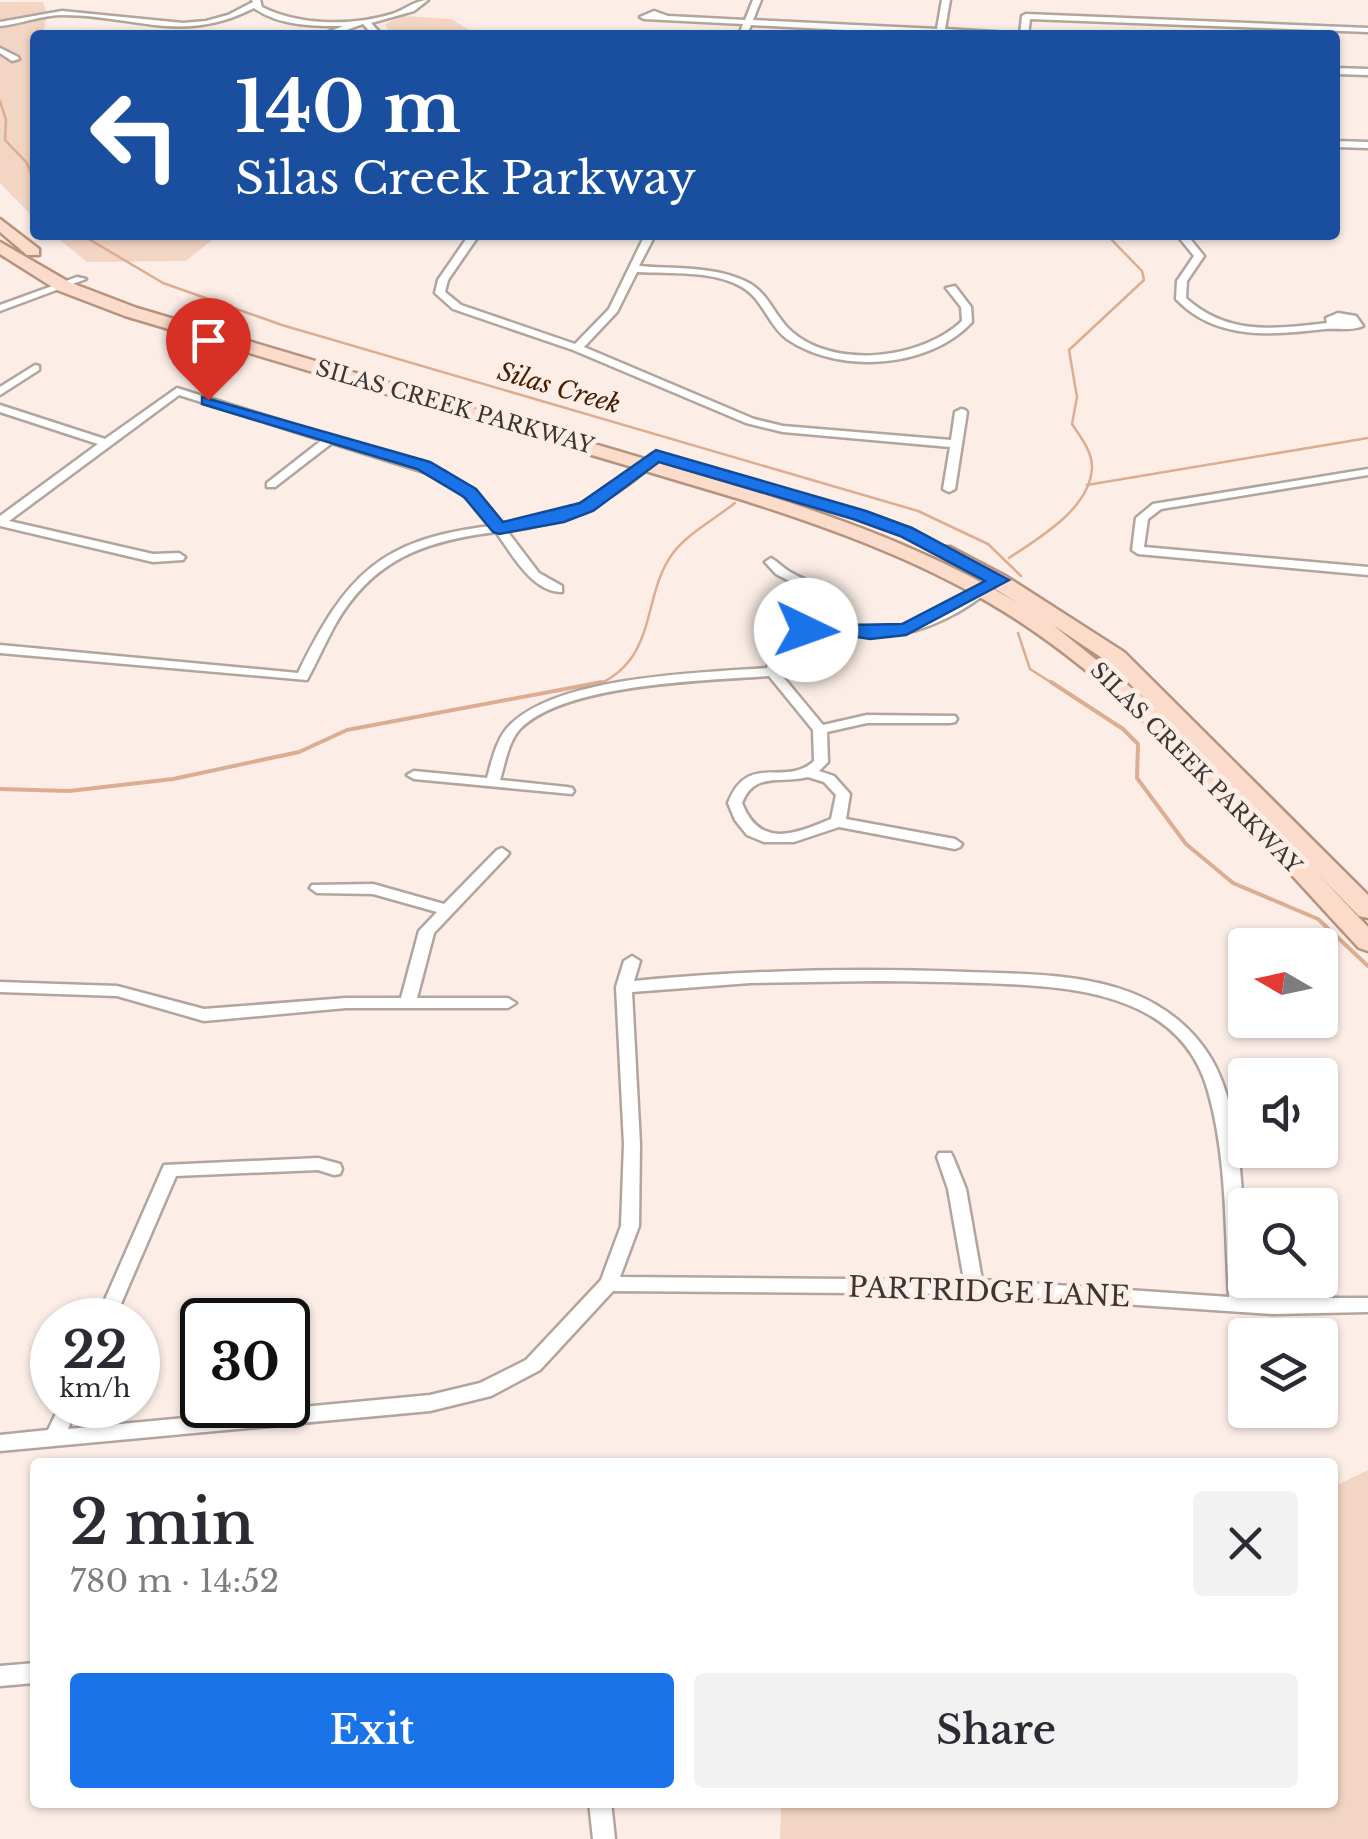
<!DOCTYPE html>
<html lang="en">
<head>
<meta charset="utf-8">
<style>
  :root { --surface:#fff; --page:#f2f2f3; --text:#2b2b33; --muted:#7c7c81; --accent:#1a73e8 }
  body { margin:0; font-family:"Libre Baskerville",serif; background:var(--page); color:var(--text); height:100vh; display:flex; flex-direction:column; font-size:38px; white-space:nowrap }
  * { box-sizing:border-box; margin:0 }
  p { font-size:32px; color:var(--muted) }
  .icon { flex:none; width:55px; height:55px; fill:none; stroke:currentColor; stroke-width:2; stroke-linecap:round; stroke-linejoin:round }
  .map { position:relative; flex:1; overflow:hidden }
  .sheet { position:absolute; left:30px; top:1458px; width:1308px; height:350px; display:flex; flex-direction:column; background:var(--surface); border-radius:10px; box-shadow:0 2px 8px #0004 }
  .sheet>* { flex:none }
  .guide { position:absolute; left:30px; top:30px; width:1310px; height:210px; border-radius:10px; box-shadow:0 2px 8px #0004; background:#1a4fa0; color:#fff; overflow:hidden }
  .needle { width:65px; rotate:279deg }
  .fabs { position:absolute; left:1228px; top:928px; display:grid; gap:20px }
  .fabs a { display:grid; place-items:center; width:110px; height:110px; border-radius:10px; background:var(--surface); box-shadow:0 2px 8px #0004; font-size:50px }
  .speed { position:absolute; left:30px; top:1298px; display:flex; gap:20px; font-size:50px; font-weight:700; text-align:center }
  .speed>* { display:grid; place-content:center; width:130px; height:130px; border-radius:50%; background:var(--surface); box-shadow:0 2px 8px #0004; line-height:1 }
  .speed small { font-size:25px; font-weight:400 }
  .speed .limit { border:5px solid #111; border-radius:15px; background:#fff; color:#111 }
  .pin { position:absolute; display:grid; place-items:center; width:85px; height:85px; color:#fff; margin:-102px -42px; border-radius:50% 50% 50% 0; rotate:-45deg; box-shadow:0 0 10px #0007 }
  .pin .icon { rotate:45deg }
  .me { position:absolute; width:110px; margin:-55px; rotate:93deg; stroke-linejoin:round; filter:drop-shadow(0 0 8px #0008) }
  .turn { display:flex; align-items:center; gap:35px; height:210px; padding:0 40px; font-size:45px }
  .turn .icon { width:130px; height:130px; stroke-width:2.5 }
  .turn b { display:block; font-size:70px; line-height:85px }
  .round { display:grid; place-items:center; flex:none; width:105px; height:105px; border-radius:10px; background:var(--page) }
  .summary { display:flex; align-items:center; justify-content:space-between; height:170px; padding:0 40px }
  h1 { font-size:60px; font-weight:600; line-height:75px }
  .button { display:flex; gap:20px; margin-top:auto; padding:20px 40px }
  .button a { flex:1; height:115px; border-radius:10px; background:var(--accent); color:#fff; font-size:40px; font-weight:600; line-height:115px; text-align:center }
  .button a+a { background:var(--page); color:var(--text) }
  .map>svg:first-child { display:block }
  .green { fill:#f3d5c4 }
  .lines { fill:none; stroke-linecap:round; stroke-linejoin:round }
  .stream-far1 { stroke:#ddad91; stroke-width:2.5 }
  .stream { stroke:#ddad91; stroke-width:4 }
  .street-casing { stroke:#b1a59e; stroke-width:5 }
  .primary-casing { stroke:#b6937e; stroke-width:5 }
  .street { fill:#fff; fill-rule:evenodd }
  .primary { fill:#fbdcca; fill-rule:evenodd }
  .route { fill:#1a73e8; stroke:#114b97; stroke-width:2.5 }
  .labels { text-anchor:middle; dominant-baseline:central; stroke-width:10; stroke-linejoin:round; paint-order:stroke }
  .far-street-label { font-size:22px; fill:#3b3633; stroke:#fceee7 }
  .far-water-label { font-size:25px; font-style:italic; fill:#471b00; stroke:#fceee7 }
  .street-label { font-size:28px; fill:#3b3633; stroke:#fceee7 }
</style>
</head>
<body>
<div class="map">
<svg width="1368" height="1839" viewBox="0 0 1368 1839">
  <rect width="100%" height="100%" fill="#fceee7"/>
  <!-- green -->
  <g class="green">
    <path d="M0,2H43L47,14L43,35H35V219L0,183Z"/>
    <path d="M403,16L451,19L478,35H391L385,24Z"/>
    <path d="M54,235H218L186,261L87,262Z"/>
    <path d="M1368,1470V1839H780L781,1803L1332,1802L1333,1487Z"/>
  </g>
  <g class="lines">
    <!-- stream-far1 -->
    <g class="stream-far1">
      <path d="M0,101L6,120L5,140L27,163L35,184"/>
      <path d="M82,235L163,283L282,325L918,511L988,544L1021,576"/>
      <path d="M1087,485L1368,438"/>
      <path d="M1009,558C1039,538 1091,508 1092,467C1092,451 1080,436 1072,424L1077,397L1069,350L1144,280L1142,271L1107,235"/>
      <path d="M1018,633L1030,669L1055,685"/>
      <path d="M597,685C659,658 641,596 673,553C687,534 716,518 735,503"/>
    </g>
    <!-- stream -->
    <g class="stream">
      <path d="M1051,682L1123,729L1138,744L1137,778L1186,844L1233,883L1318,919L1368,966"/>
      <path d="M0,789L69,791L173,779L299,752L347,730L602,682"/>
    </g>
    <defs>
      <g id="street">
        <path d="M252,0H260L262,7C299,26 353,26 392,14C405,10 415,0 428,0L414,11L371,23L382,35H373L363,24L333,35H321L343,26C313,26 279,26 254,8C182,45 135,15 62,15C41,15 21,24 0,26V22L62,11L183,23L206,21L228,15L253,2Z"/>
        <path d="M753,0H761L753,20L937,29L942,0H950L945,29L1009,33L1013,35H936L751,25L747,35H739L743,24L644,19L640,17L654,11L668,16L745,20Z"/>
        <path d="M1026,14L1368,28V32L1030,19L1028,35H1020L1022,16Z"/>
        <path d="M0,48L18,57L19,59L12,61L0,53Z"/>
        <path d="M1335,68L1368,69V75L1335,74Z"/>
        <path d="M1335,141L1368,142V148L1335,147Z"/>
        <path d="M469,235H479L448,280L445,292L461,305L575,344L609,309L645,235H655L639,266C674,269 713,266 745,281C768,291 774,316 791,331C835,370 922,359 962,321L961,307L946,288L955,286L971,307L972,322C930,368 839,375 787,339C768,325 763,299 742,287C712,270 671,274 637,272L617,312L584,347L754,419L783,426L951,440L955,412L961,409L965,410L967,412L955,489L949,492L943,489L950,447L783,432L746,423L573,350L453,309L435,293L438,280Z"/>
        <path d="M1177,235H1187L1204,256L1187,281L1186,298C1228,336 1275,329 1327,323L1326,318L1338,313L1356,316L1363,326C1352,331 1338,328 1325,329C1272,335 1216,341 1176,299L1177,281L1194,256Z"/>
        <path d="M77,277L86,279L0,311V305Z"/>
        <path d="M35,365L39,366V370L0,395V387Z"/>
        <path d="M177,388L445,472L483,500L502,524C575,516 596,497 652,454L656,453L662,456C616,500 570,523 507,531L539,573L562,586V592C532,592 512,554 496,532C424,541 373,559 335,625C325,643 317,662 307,680L0,653V645L298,673C346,575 380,539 491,526L475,504L437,476L332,443L275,487H267V483L322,440L179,395L9,521L153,554L179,553L185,557L183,560L153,562L0,526V516L98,444L0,412V405L105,439Z"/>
        <path d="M1368,469V475L1161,509L1148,519L1144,547L1368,567V575L1138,554L1132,550L1136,518L1153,504Z"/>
        <path d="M771,558C778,562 784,569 792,573C816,587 845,589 839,625C860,626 883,629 905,625C934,619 959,598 985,583L989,582L995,586C967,610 926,633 888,635C854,636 818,624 787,643L779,672L823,725L867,715L955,716L957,719L955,722L950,723H867L827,732L828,762L819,771L834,776L850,794L846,819L955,839L962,844L960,847L955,849L839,827L794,842H764L747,835L735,820L728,803C748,751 785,788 814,761L813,730L769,676C705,681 566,683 520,729C508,742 505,764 500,780L567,787L572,788L574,791L572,794L414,779L407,775L414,771L487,778C492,760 497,736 512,723C563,676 699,673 767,668L776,638C792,629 808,625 826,625C828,613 828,606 820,597L776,574L765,562ZM808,777L824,782L836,795L831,819C795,834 760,849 742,803C754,771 781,784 808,777Z"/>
        <path d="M502,848L509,853L507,856L434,933L417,998H508L516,1003L508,1008H346L204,1021L117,996L0,992V982L117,986L204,1009L346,998H401L419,931L437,912L373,894L317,893L310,888L312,885L373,884L444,904L497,850Z"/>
        <path d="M632,956L640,961L634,981C745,970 856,968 967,972C1022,974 1079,973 1132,993C1165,1006 1194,1029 1212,1060C1247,1121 1242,1229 1247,1298H1368V1312L1273,1314L974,1294L613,1291L540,1370L491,1396L430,1411L0,1451V1435L48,1430L60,1405H78L68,1429L430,1395L480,1383L526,1360L601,1280L621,1226L624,1144L616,987L624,961ZM876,981C912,981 947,982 983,983C1069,986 1180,991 1208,1091C1227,1157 1225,1229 1229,1297L982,1280L966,1189L953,1157L951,1153H939L937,1157L948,1189L964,1280L620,1277L639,1226L640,1144L632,992L750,983Z"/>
        <path d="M318,1158L340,1164L342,1169L340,1174L334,1175L318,1170L176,1176L114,1320H96L164,1165Z"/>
        <path d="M35,1663V1683L0,1686V1666Z"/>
        <path d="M589,1802H611L615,1839H593Z"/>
      </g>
      <g id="primary">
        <path d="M0,219L39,249V255H27L0,232Z"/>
        <path d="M0,242L69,282L137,308L756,492C856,523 951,560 1039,616L933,551L936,547H950L1007,577L1124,652L1368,895V918L1359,916L1316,872L1368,927V951L1359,948C1244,826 1135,688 988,602C911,557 827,527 743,500L125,316L57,290L0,254ZM1053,625L1108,662L1145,699Z"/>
      </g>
    </defs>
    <!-- street casing -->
    <use href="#street" class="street-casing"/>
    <!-- primary casing -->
    <use href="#primary" class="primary-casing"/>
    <!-- street -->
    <use href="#street" class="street"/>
    <!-- primary -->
    <use href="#primary" class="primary"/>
  </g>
  <!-- route -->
  <path class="route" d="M202,397L430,462L476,489L503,522L580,503L656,450L866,511L912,528L1009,580L906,635L870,639L832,633L806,636L796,630L799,626L902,624L985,581L900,536L853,519L659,462L593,511L564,522L499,534L493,532L464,497L417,469L202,404Z"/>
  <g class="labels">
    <!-- far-street labels -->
    <g class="far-street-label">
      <text transform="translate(455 407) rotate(16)">SILAS CREEK PARKWAY</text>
      <text transform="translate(1196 768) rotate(45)">SILAS CREEK PARKWAY</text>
    </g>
    <!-- far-water labels -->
    <g class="far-water-label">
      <text transform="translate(559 388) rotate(16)">Silas Creek</text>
    </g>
    <!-- street labels -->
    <g class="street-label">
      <text transform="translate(989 1292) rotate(2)">PARTRIDGE LANE</text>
    </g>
  </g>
</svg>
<div class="fabs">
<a><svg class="needle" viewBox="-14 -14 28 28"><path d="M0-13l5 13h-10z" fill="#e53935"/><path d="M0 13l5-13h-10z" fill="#7c7c81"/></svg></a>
<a><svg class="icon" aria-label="sound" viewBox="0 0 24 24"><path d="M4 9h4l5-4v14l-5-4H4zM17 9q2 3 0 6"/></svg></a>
<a><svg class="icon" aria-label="search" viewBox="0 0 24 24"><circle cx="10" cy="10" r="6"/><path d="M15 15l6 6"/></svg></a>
<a><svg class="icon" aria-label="layers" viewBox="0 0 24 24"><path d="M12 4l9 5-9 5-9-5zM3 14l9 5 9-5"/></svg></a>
</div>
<div class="speed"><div>22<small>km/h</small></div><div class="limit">30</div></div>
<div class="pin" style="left:208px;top:400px;background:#d93025"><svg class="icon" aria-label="arrive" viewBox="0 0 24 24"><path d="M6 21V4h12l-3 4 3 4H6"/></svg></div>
<svg class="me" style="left:806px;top:630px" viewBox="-20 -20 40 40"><circle r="19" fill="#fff"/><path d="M0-13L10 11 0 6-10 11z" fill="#1a73e8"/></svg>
<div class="guide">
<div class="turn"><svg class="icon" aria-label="left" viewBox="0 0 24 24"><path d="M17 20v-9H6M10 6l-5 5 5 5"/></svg><div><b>140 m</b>Silas Creek Parkway</div></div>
</div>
<section class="sheet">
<div class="summary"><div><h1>2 min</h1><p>780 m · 14:52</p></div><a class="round"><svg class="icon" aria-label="close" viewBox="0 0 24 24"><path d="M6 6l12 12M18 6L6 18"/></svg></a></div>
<div class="button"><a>Exit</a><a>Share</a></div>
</section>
</div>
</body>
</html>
